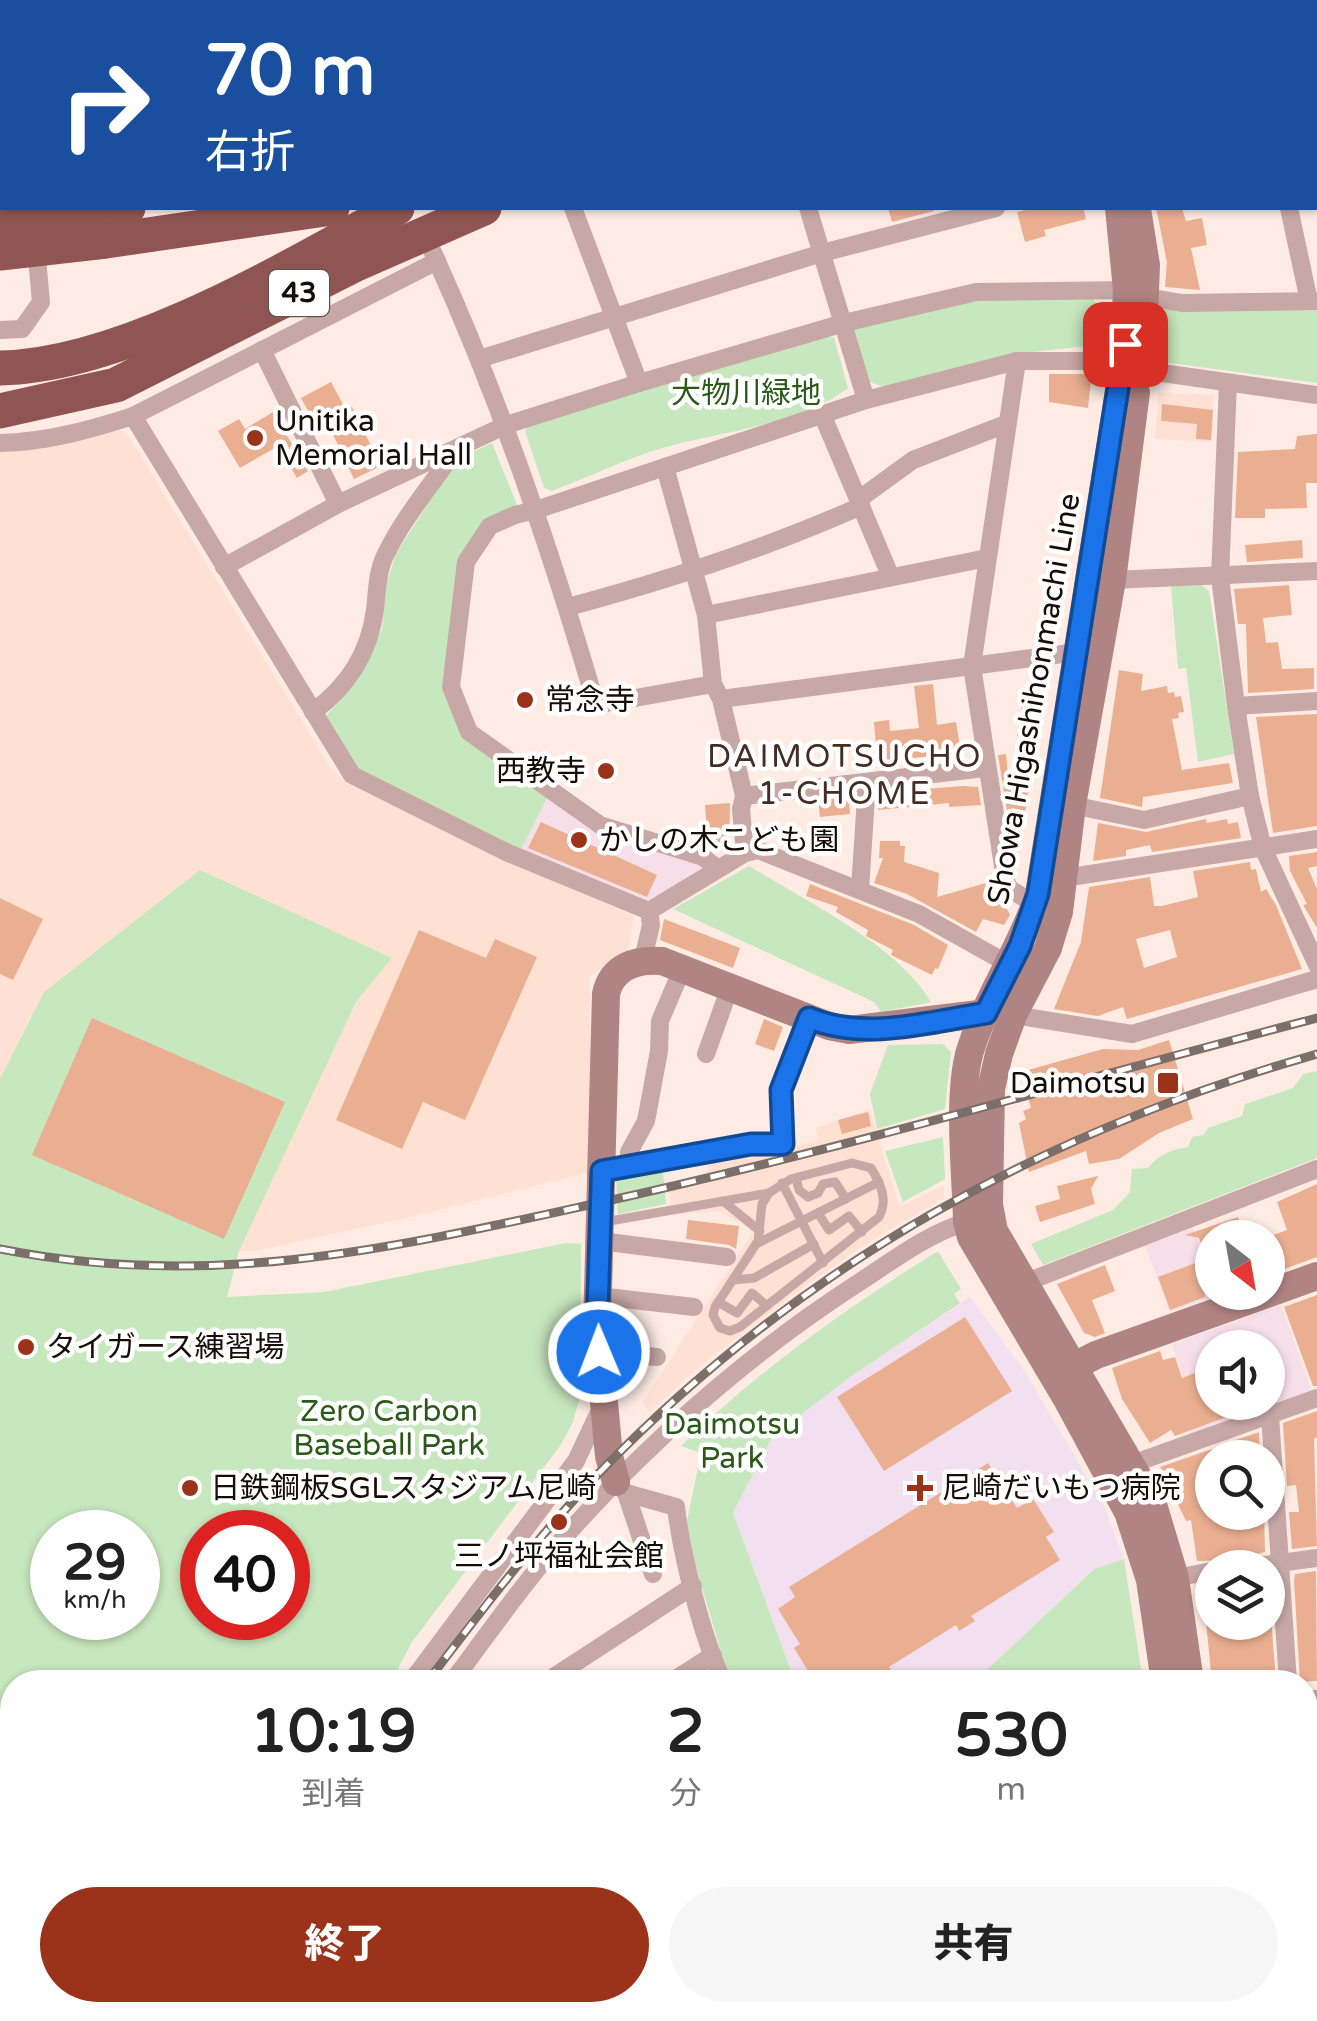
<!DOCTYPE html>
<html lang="ja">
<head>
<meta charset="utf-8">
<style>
  :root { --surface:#fff; --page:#f6f6f6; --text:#222; --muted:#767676; --accent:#9b331a }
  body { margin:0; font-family:"Varela Round","Noto Sans JP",sans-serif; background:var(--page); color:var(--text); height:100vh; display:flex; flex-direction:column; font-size:38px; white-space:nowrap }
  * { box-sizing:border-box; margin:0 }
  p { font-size:32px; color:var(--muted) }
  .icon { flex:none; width:55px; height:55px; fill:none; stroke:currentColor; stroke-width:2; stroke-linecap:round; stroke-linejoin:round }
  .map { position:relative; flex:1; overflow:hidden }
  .panel { position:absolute; left:0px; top:1670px; width:1318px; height:352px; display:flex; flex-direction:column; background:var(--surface); border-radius:40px 40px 0 0; box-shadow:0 2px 8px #0004 }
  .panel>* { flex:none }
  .banner { position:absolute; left:0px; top:0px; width:1318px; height:210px; box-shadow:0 2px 8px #0004; background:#1a4fa0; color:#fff; overflow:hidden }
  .needle { width:65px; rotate:149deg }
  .fabs { position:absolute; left:1195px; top:1220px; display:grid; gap:20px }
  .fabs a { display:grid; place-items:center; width:90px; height:90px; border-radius:50%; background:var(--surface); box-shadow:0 2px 8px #0004; font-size:50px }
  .speed { position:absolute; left:30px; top:1510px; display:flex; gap:20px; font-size:50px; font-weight:700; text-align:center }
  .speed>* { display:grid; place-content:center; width:130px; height:130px; border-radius:50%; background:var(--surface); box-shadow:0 2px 8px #0004; line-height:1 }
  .speed small { font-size:25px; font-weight:400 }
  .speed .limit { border:15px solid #d22; background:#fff; color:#111 }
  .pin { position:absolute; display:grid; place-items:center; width:85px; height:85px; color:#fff; margin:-42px; border-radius:20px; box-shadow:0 5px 15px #0006 }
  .me { position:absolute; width:110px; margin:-55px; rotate:359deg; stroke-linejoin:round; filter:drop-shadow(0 0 8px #0008) }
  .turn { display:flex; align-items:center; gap:35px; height:210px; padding:0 40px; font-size:45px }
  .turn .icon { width:130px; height:130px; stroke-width:2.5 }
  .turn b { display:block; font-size:70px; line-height:85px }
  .eta { display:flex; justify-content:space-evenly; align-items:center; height:170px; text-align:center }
  .eta b { font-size:60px; font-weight:800; line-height:70px }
  .cta { display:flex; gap:20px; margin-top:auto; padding:20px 40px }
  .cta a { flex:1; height:115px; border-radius:60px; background:var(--accent); color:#fff; font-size:40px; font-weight:800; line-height:115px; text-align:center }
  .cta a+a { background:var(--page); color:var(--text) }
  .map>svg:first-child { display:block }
  .built { fill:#fee1d2 }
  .education { fill:#f7dfe9; fill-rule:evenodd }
  .medical { fill:#f2e0f1 }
  .green { fill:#c7e7be; fill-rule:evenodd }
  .building { fill:#eaaf91; fill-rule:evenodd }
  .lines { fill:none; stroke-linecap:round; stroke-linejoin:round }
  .lane { stroke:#c7a8a6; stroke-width:9 }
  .street { stroke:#c7a8a6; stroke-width:18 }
  .secondary { stroke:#b08482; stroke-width:28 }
  .highway { stroke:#905452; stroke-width:35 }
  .rail-casing { stroke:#7c6e68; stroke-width:9 }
  .rail { stroke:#fff; stroke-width:5; stroke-dasharray:15; stroke-linecap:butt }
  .highway-bridge { stroke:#905452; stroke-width:35 }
  .route-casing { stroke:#114b97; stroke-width:25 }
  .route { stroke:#1a73e8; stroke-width:18 }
  .poi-dot { fill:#9b331a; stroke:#fff; stroke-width:4 }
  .labels { text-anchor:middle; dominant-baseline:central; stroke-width:9; stroke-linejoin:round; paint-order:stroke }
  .shield { fill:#fff; stroke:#5c5552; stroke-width:2.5 }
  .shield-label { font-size:28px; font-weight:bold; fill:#160c08 }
  .park-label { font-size:30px; fill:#295a17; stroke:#fff }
  .poi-label { font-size:30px; fill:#160c08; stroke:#fff; text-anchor:start }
  .street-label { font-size:30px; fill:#160c08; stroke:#fff }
  .neighbourhood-label { font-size:32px; letter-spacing:2.5px; fill:#442e23; stroke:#fff }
</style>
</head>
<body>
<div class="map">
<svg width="1317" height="2021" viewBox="0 0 1317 2021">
  <rect width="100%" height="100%" fill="#feece4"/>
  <!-- built -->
  <g class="built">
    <path d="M1158,393L1214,395L1212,442L1155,439Z"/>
    <path d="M120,430L129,436L330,767L349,785L634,916L628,952L590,976V1172L410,1217L260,1250L239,1251L356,1002L392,958L44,992L0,1079V450L59,446Z"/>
    <path d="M870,1109L899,1207L944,1185V1198L877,1237L810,1282L701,1365L650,1412L642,1403L751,1235L750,1229L719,1211L672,1215L669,1190L709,1180L707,1162L778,1151L818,1140L816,1128Z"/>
  </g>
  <!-- education -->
  <g class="education">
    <path d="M548,796L699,860L702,871L652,901L640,903L521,850Z"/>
    <path d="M1192,1225L1212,1279L1204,1282L1210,1298L1170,1312L1144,1243Z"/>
    <path d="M1281,1305L1312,1391L1191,1435L1172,1381L1183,1377L1172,1344ZM1212,1348H1268V1402H1212Z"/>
  </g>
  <!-- medical -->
  <path class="medical" d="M970,1297L1026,1373L1104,1506L1124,1559L1093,1569L974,1682H795L733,1514L772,1437L850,1377Z"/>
  <!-- green -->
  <g class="green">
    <path d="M1093,298L1097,305L1096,342L1088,346L1014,354L883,387L868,381L852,330L856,325L966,299Z"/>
    <path d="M1164,308L1317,309V383L1163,362Z"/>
    <path d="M825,334L834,338L848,388C802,424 719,432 662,448C625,459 589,477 552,491L544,488L525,431L529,424Z"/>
    <path d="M492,443L518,507L459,560L442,688L462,735L548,796L521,850L357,772L323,719L346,694L382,629L387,582L396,554L456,459Z"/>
    <path d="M1200,584L1209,591L1234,754L1198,762L1186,668L1178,669L1171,586Z"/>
    <path d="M749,866C804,900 899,946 931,1002L881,1012L874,1002L673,909Z"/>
    <path d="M200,870L392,958L356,1002L239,1251L227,1297L324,1292L566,1243L581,1244L580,1398L572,1424L560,1446L412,1642L391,1682H12V2010H147L139,2021H5L0,2002V1079L44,992ZM52,1532H138V1618H52ZM202,1532H288V1618H202Z"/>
    <path d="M943,1044L951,1052L945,1109L877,1129L870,1094L888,1045Z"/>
    <path d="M1317,1071V1158L1043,1265L1031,1244L1113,1210L1130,1192L1132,1169L1148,1168C1157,1155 1173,1149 1188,1147L1192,1137L1203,1135L1208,1128L1242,1116L1245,1104L1293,1088L1303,1074Z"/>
    <path d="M943,1137L945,1179L903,1202L885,1151Z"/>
    <path d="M663,1172L666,1204L618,1214L616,1178Z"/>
    <path d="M938,1251L961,1289L954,1294L960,1303L850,1377L772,1437L733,1513L795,1682H730L685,1531L701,1453L681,1446C759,1370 846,1308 938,1251Z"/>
    <path d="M1124,1559L1143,1682H974L1094,1569Z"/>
    <path d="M896,2010H1035L1039,2021H912Z"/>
  </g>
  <!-- building -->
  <g class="building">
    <path d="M888,208H933L934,211L892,222Z"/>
    <path d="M1034,208H1083L1086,219L1044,230L1046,236L1025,242L1017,212Z"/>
    <path d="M1156,208H1182L1186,221L1202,218L1207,245L1191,248L1200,290L1165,287L1167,262Z"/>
    <path d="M1049,374H1084L1091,381L1088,408L1049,402Z"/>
    <path d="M331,382L346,410L352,407L381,466L354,479L323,413L312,418L301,398Z"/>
    <path d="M1162,404L1213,410L1211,440L1196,439L1197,424L1161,421Z"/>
    <path d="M273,412L308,471L297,478L278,446L240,468L218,431L239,419L245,429Z"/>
    <path d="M1317,434V483H1306L1307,508L1265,509V518H1235L1238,452L1295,449L1297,436Z"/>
    <path d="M1302,540L1303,558L1247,562L1245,545Z"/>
    <path d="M1289,585L1292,615L1263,618L1266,643L1278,642L1282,669L1314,668V689L1248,693L1246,624H1238L1234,589Z"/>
    <path d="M1119,670L1143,674L1141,691L1167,686L1168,693L1174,692L1175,697L1181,696L1184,712L1178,713L1179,718L1172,719L1182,770L1229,763L1233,783L1143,797L1142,807L1100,798Z"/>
    <path d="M933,684L937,725L956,722L962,758L942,760V755L893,760L894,766L878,768L874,722L889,720L890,731L919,728L914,686Z"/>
    <path d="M1023,699L1040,702L1034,739L1017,736Z"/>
    <path d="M1317,714V826L1273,833L1256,717Z"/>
    <path d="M1006,754L1008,776H1012L1014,786L1029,789L1016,865L998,755Z"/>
    <path d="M962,786L978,787L981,805L949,807V803L878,810L879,793Z"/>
    <path d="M849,797L850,814L820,817L818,800Z"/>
    <path d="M730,803L729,848L717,852L708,845L705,805Z"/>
    <path d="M1206,819L1207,823L1227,819L1228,824L1238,822L1241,838L1152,852L1150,845L1126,850V856L1093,861L1098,823L1146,832Z"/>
    <path d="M541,822L657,875L647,897L528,848Z"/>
    <path d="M880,841H900V846H905L904,862L939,873L937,897L993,881L1010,915L1004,925L983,919L976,932L907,894L874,883L883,858H879Z"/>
    <path d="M1317,852V866L1308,868L1317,889V928L1303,905L1307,904L1290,871L1289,856Z"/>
    <path d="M1250,862L1251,870L1256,869L1261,892L1266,889L1276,905L1302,969L1127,1019L1123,1007L1098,1016L1054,1009L1081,942L1089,887L1150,877L1154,906H1162L1198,897L1193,871ZM1170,930L1177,957L1144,968L1136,939Z"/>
    <path d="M810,884L914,925L948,945L938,969L935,968L932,975L891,955L893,950L866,936L868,930L836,912L838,907L806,896Z"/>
    <path d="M0,898L43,919L13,980L0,974Z"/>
    <path d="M664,919L740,948L733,968L660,940Z"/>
    <path d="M419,930L486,958L495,939L537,957L465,1120L423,1102L402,1149L336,1120Z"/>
    <path d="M92,1018L285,1102L224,1239L32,1155Z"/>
    <path d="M764,1019L783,1027L774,1051L755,1044Z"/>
    <path d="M1169,1040L1193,1119L1159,1133L1119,1159L1089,1164L1086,1151L1029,1172L1019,1123L1026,1119L1023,1111L1031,1108L1021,1072L1103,1049L1138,1050Z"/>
    <path d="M868,1112L871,1126L842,1134L838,1120Z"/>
    <path d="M1098,1176L1091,1189L1095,1204L1040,1222L1035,1206L1060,1199L1057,1186Z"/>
    <path d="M1317,1184V1257L1268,1275V1237L1287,1230L1277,1202Z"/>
    <path d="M1238,1217L1245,1238H1212V1276L1202,1280L1205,1297L1170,1310L1158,1277L1206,1259L1199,1238L1185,1235Z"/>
    <path d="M688,1220L739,1226L736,1249L729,1245L686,1239Z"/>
    <path d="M1105,1265L1115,1291L1092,1300L1105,1333L1095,1337L1084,1333L1057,1284Z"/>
    <path d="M1317,1295V1386H1313L1284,1307Z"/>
    <path d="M965,1317L1012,1391L884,1471L837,1397Z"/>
    <path d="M1160,1351L1163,1360L1175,1357L1182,1378L1208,1368L1212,1382V1402H1267L1175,1436L1171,1430L1150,1443L1122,1399L1112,1368Z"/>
    <path d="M1317,1411V1437L1314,1439L1317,1546L1292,1549L1289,1512H1299L1296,1485L1287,1486L1283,1423Z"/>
    <path d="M1259,1432L1260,1458H1243L1236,1440Z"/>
    <path d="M1212,1449L1215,1458H1212V1512H1264L1265,1552L1233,1560L1197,1561L1191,1520L1186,1521L1160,1467Z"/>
    <path d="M988,1463L1017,1508L1033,1499L1054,1532L1046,1537L1060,1560L971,1616L975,1621L959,1631L956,1625L889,1667L898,1682H825L822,1677L815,1682L794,1648L800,1644L778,1609L795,1597L789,1587Z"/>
    <path d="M563,1507L569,1513L551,1534L544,1527Z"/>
    <path d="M1316,1571L1317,1681L1300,1682L1294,1580L1295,1574Z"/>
    <path d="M1268,1577L1276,1682H1212L1206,1622H1268Z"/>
  </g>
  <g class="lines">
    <!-- lane -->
    <g class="lane">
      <path d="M852,1163L871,1168C881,1184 888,1200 879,1217L740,1327L730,1331L720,1328L713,1315L715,1307L758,1241L762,1204L769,1193L791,1179Z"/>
      <path d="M796,1178L799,1190L808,1197L818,1193L823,1184L835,1182L846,1199"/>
      <path d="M782,1183L823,1263"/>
      <path d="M723,1201L760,1231"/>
      <path d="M818,1213L829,1230L849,1216L862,1232"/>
      <path d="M604,1222L769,1193"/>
      <path d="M756,1244L879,1182"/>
      <path d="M733,1280L754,1278L814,1244"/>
      <path d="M718,1302L737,1313L752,1293L767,1306"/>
    </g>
    <!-- street -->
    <g class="street">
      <path d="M323,0L324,2"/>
      <path d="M752,0L753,2"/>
      <path d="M935,0L936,2"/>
      <path d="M282,2L285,0"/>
      <path d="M387,2L392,0"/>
      <path d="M514,2L521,0"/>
      <path d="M0,54L2,55"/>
      <path d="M573,208L639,383"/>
      <path d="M808,208L866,400"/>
      <path d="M1289,208L1309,301"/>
      <path d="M425,235C496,388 549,544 596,705L713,684"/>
      <path d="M1147,297L1182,303L1317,301"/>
      <path d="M0,330L22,329L41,302L36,247"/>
      <path d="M262,350L338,504"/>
      <path d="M479,359L822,253L996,208"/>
      <path d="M1017,361L972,666L1005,879L1009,888L1035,905"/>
      <path d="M1228,383L1220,577L1236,706L1250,796L1263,848L1317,965"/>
      <path d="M822,414L890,575"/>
      <path d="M133,416L352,775L506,852L649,911"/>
      <path d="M0,443C46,442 90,430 133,416L437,261"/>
      <path d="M665,467L706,615L713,684L721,699L744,796L741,809L745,853"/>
      <path d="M858,500L913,460L1006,424"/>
      <path d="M224,567L338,504L506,425L639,383L844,323L976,292L1127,290"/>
      <path d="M1112,580L1317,571"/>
      <path d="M568,607C669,580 765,549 861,506"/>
      <path d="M706,615L987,558"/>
      <path d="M721,699L1085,651"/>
      <path d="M1236,706L1317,701"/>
      <path d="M313,712C348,686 369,654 375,610C377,593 377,574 384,558C402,519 433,483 457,448"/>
      <path d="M744,796L985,768"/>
      <path d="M1072,805L1144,820L1250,796"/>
      <path d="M718,869L703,857L600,825L469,732L451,687L466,562L490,526L515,515L536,510L866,400L1017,361H1100L1141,370L1317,395"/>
      <path d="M1064,878L1317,839"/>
      <path d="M860,889L867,782"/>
      <path d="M649,911L745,853L758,850L919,914L1010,965"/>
      <path d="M643,959L651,925L649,911"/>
      <path d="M1007,1014L1132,1034L1317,979"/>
      <path d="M706,1054L730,987"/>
      <path d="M629,1166V1152L646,1121L659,1051L660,1021L683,967"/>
      <path d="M602,1171L751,1144H783L781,1090L809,1018"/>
      <path d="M600,1241L727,1257"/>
      <path d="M1024,1283L1317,1169"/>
      <path d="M598,1296L694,1307"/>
      <path d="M599,1352L657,1357"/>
      <path d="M1270,1415L1288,1682"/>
      <path d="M1132,1464L1317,1398"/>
      <path d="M616,1482L626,1493L676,1507C682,1558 702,1635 723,1682"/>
      <path d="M626,1493L653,1574"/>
      <path d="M1242,1568L1317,1558"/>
      <path d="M1175,1578L1212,1571"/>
      <path d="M411,1682L576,1461L601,1408"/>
      <path d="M452,1682C485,1638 517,1592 553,1550C641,1449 743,1358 855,1285C891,1262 926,1234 967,1222"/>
      <path d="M546,1682L693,1586"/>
      <path d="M671,1682L713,1655"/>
      <path d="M1305,1700L1317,1699"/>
      <path d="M1305,1919L1308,1969L1317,1982"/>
      <path d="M250,2010L264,2021"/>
      <path d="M651,2010L653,2015"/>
      <path d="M826,2010L833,2021"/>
      <path d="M884,2010L900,2021"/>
      <path d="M160,2021L168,2010"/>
      <path d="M201,2021L209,2010"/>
      <path d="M358,2021L382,2010"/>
      <path d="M583,2021L608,2010"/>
    </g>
    <!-- secondary -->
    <g class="secondary">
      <path d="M1119,208L1127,290L1123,366L1039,894C1021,949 987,996 970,1051C957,1096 966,1174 967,1222L971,1237L1067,1399L1128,1512L1150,1580L1165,1682"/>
      <path d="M1137,209L1146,265L1143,345"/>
      <path d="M1136,392L1112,580L1072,805L1059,912L1048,948L1013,1015L999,1054L991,1089L989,1205L994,1231L1152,1501L1175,1578L1190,1682"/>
      <path d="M1059,1374L1096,1355L1317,1276"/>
      <path d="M616,1482L609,1456L597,1328L606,994C612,966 636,959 662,961L829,1026L849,1030L987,1013"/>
      <path d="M1099,2021L1103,2010"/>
      <path d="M1123,2021L1128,2010"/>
    </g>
    <!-- highway -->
    <g class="highway">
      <path d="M970,2L979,0"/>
      <path d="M1056,2L1063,0"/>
      <path d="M1140,2L1148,0"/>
      <path d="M1208,2L1216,0"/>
      <path d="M0,197L2,196"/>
      <path d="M0,368C124,366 289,267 397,208"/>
      <path d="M0,411L116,385L354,265L484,208"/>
      <path d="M1305,1998L1317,1991"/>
      <path d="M1266,2021L1284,2010"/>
    </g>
    <defs>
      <g id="rail">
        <path d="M0,1249C211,1291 393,1248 598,1203C840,1150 1078,1080 1317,1018"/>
        <path d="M427,1682C482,1610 536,1538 600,1472C802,1264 1040,1133 1317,1054"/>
        <path d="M175,2021L184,2010"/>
      </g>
    </defs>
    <!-- rail casing -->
    <use href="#rail" class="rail-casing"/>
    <!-- rail -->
    <use href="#rail" class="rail"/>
    <!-- highway-bridge -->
    <g class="highway-bridge">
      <path d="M0,223L128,208"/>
      <path d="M0,253L106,241L332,208"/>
    </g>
  </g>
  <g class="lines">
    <defs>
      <path id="route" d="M599,1352L597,1328L602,1171L751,1144H783L781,1090L809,1018C865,1041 929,1022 986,1013L1020,946L1038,894L1125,344"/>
    </defs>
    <!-- route casing -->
    <use href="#route" class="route-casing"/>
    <!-- route -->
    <use href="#route" class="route"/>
  </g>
  <!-- markers -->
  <g class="poi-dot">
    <circle cx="255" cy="438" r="10"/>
    <circle cx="525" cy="700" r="10"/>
    <circle cx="606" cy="771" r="10"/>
    <circle cx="579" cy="840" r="10"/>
    <rect x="1156" y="1071" width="24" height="24" rx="5"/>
    <circle cx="26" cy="1347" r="10"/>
    <circle cx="190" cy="1488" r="10"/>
    <path d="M915 1473h10v10h10v10h-10v10h-10v-10h-10v-10h10z"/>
    <circle cx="559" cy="1522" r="10"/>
  </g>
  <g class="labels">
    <!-- shield labels -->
    <rect class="shield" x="269" y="270" width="60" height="46" rx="8"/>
    <g class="shield-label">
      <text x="299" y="293">43</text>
    </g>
    <!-- park labels -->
    <g class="park-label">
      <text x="746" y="393">大物川緑地</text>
      <text x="389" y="1411">Zero Carbon<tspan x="389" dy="34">Baseball Park</tspan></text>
      <text x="732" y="1424">Daimotsu<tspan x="732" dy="34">Park</tspan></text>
    </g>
    <!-- poi labels -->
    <g class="poi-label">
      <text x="275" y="421">Unitika<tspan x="275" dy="34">Memorial Hall</tspan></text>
      <text x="545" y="700">常念寺</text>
      <text x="586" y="771" text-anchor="end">西教寺</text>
      <text x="599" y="840">かしの木こども園</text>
      <text x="1146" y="1083" text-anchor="end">Daimotsu</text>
      <text x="46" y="1347">タイガース練習場</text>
      <text x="210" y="1488">日鉄鋼板SGLスタジアム尼崎</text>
      <text x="942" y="1488">尼崎だいもつ病院</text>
      <text x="559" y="1556" text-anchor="middle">三ノ坪福祉会館</text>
    </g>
    <!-- street labels -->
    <g class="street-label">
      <text transform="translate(1034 699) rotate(-80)">Showa Higashihonmachi Line</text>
    </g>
    <!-- neighbourhood labels -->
    <g class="neighbourhood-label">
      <text x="845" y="757">DAIMOTSUCHO<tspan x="845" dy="37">1-CHOME</tspan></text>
    </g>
  </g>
</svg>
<div class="fabs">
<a><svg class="needle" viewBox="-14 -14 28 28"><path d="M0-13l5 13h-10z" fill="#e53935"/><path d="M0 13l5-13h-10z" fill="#767676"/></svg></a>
<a><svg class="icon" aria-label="sound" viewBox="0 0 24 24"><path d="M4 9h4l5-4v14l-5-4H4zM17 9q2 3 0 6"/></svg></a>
<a><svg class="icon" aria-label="search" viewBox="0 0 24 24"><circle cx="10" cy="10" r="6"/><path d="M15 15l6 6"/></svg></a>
<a><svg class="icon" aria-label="layers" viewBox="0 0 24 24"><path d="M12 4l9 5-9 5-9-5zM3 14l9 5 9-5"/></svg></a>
</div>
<div class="speed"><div>29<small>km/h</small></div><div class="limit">40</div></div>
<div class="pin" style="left:1125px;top:344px;background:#d93025"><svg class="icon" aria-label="arrive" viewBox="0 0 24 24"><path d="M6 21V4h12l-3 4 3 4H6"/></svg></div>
<svg class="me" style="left:599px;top:1352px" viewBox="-20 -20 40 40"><circle r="17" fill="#1a73e8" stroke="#fff" stroke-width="3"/><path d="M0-11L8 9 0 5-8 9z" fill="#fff"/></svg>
<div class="banner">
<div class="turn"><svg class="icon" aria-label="right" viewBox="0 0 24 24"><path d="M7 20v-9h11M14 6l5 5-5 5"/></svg><div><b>70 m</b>右折</div></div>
</div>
<section class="panel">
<div class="eta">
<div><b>10:19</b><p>到着</p></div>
<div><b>2</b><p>分</p></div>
<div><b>530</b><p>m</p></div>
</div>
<div class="cta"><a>終了</a><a>共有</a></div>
</section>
</div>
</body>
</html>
